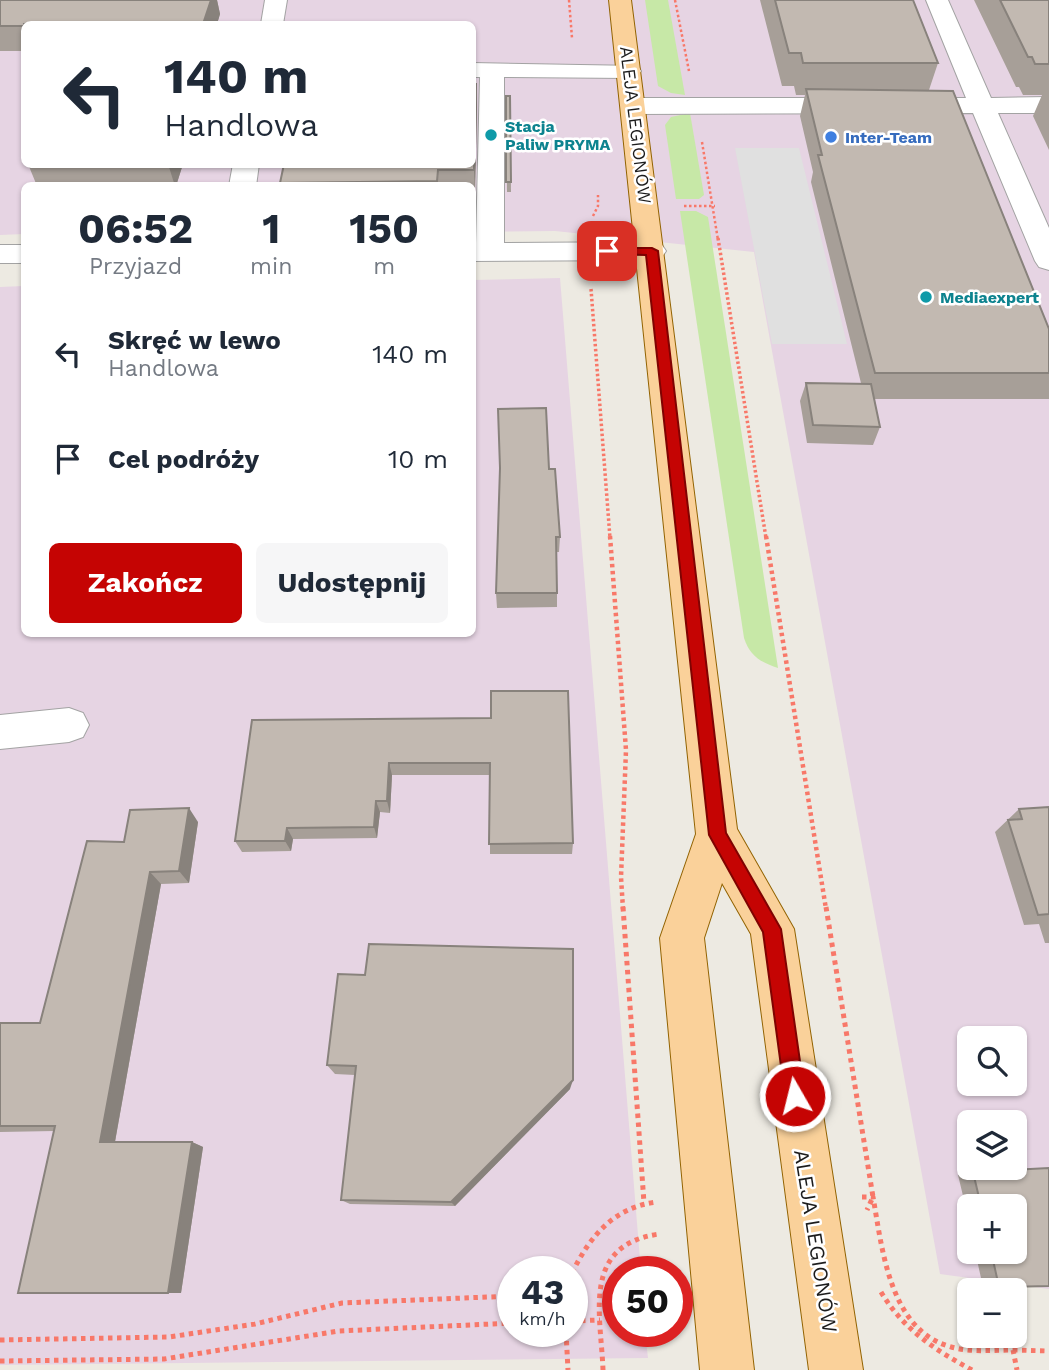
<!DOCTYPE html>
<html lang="pl">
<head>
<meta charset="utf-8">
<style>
  :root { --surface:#fff; --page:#f6f6f7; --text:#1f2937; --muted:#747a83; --accent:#c50403 }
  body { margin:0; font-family:"Work Sans",sans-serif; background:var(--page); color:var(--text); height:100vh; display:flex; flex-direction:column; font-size:26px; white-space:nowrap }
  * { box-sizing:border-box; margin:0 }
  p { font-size:23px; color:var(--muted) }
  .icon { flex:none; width:38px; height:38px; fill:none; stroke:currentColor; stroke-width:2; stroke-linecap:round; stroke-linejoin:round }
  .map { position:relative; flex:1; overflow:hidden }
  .sheet { position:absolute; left:21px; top:182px; width:455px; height:455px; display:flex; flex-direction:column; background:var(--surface); border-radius:10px; box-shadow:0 2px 5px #0004 }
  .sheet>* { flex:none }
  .banner { position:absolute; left:21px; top:21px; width:455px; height:147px; border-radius:10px; box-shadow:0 2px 5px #0004; background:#fff; color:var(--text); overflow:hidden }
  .tools { position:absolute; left:957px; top:1026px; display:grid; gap:14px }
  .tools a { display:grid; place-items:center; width:70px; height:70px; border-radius:10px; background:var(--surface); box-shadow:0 2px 5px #0004; font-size:35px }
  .speed { position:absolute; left:497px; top:1256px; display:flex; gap:14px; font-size:35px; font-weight:700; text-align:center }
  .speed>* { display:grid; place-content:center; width:91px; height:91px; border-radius:50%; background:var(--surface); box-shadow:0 2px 5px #0004; line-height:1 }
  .speed small { font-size:18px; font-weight:400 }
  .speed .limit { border:10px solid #d22; background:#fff; color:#111 }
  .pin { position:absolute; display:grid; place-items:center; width:60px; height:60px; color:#fff; margin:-30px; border-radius:14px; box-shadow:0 4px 10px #0006 }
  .me { position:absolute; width:77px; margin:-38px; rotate:352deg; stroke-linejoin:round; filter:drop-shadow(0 0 5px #0008) }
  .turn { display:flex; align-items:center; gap:24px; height:147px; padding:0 28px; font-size:32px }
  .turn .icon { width:91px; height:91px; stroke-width:2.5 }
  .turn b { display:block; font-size:49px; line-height:60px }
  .eta { display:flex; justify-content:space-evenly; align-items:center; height:119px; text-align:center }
  .eta b { font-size:42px; font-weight:700; line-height:49px }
  .primary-button { display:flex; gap:14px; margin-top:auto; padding:14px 28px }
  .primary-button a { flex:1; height:80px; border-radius:10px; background:var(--accent); color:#fff; font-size:28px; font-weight:700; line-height:80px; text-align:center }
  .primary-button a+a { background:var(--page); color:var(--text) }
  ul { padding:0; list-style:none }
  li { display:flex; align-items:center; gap:21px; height:105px; padding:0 28px }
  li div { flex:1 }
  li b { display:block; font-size:26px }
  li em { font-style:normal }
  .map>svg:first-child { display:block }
  .industrial { fill:#e6d4e3; fill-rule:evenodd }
  .grass { fill:#c7e8a7 }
  .parking { fill:#e0e0e0 }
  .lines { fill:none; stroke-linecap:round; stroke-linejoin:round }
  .minor-casing { stroke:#a3a3a3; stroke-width:2 }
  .major-casing { stroke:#926302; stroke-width:2 }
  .path-far3 { stroke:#f87869; stroke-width:2.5; stroke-dasharray:2.5 2.5; stroke-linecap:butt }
  .path-far2 { stroke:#f87869; stroke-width:3.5; stroke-dasharray:2.5 2.5; stroke-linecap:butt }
  .path-far1 { stroke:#f87869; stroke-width:4.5; stroke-dasharray:3.5 3.5; stroke-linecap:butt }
  .path { stroke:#f87869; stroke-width:5; stroke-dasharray:4.5 4.5; stroke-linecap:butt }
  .minor { fill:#fff; fill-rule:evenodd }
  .major { fill:#fad19a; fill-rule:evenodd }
  .wall { fill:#a79f98 }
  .shaded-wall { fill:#88827c }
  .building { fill:#c2b9b1; stroke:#88827c; stroke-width:2 }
  .route { fill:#c50403; stroke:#800302; stroke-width:2 }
  .culture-dot { fill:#0f9aa8; stroke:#fff; stroke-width:2.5 }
  .shop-dot { fill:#3f7fe0; stroke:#fff; stroke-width:2.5 }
  .labels { text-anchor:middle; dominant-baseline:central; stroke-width:5; stroke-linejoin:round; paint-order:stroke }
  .far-culture-label { font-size:16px; font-weight:bold; fill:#0d838f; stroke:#fff; text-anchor:start }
  .far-shop-label { font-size:16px; font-weight:bold; fill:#366cbe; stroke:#fff; text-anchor:start }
  .street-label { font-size:18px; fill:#1c1c1c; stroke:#fff }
  .near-street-label { font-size:21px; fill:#1c1c1c; stroke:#fff }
</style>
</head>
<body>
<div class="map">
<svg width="1049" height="1370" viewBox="0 0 1049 1370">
  <rect width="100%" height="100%" fill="#edeae2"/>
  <!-- industrial -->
  <g class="industrial">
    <path d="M0,0H1049V1289L940,1274L754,252L555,231L473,232L472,186H24V234L0,235ZM24,24H472V164H24ZM970,1038H1015V1083H970ZM970,1122H1015V1167H970ZM970,1206H1015V1251H970Z"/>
    <path d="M560,278L641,1272H618V1332H645L648,1358L0,1365V287L24,286V634H472L473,280ZM513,1272H572V1332H513Z"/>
  </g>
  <!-- grass -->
  <g class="grass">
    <path d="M645,0H668L685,95L671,93L658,86Z"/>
    <path d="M690,113L704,195L699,199H676L665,125L671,117Z"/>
    <path d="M696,211L708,217L778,668C760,662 750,656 744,638L680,211Z"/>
  </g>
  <!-- parking -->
  <path class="parking" d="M735,148H799L847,344H772Z"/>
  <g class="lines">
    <defs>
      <g id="minor">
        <path d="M265,0H287L283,24H261Z"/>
        <path d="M926,0H948L991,98L1049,97V113H998L1049,228V270L1039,267L1035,261L973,113L634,114L625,111L621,106L625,101L634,98H966Z"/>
        <path d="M472,63L638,66L641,71L638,76L629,78L504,77V243L652,242L662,245L666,251L662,257L652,260L472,261V243H476L480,77H472Z"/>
        <path d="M233,164H259L256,186H229Z"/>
        <rect x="0" y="245" width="24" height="18"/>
        <path d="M69,708L83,713L89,725L83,737L69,742L0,749V715Z"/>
      </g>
      <path id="major" d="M609,0H631L737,829L794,929L863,1370H809L751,934L722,883L704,938L754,1370H700L660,938L696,834Z"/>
    </defs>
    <!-- minor casing -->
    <use href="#minor" class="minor-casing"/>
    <!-- major casing -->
    <use href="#major" class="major-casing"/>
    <!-- path-far3 -->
    <g class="path-far3">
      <path d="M569,0L572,38"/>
      <path d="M675,0L689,71"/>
      <path d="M702,142L718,240"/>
      <path d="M684,206H715"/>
      <path d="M593,216L598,206V195"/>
    </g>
    <!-- path-far2 -->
    <g class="path-far2">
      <path d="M718,238L766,538"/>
      <path d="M591,289L610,538"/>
    </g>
    <!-- path-far1 -->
    <g class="path-far1">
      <path d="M610,536L626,750L621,877L623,909"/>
      <path d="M766,536L826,909"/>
    </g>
    <!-- path -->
    <g class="path">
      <path d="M623,907L644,1203"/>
      <path d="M826,907L873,1197L867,1210"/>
      <path d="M862,1197H873C882,1247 889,1328 948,1346C969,1353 991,1350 1013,1350L1017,1370"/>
      <path d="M572,1273C590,1236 614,1207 657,1202"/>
      <path d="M881,1292C903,1329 935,1350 972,1370"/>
      <path d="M572,1321L600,1320"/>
      <path d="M566,1332L568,1370"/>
      <path d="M0,1340L169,1337L255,1324L342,1303L513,1296"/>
      <path d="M1013,1350L1049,1351"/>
      <path d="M0,1361L164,1359L339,1331L513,1323"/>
      <path d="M603,1370C601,1314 581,1245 659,1234"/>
    </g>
    <!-- minor -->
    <use href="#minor" class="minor"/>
    <!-- major -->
    <use href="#major" class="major"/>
  </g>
  <!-- wall -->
  <g class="wall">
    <path d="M0,0H217L220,14L217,24H24V51H0Z"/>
    <path d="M760,0H913L938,63L929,90L1049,329V399H874L880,427L873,445L807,443L800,401L806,383H861L811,182L813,172L800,116L805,95H796L794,86H782Z"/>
    <path d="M974,0H1049V150L1033,116L1042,95H1023L1019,87H1016Z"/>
    <path d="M476,84L477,106L475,192H472V186H281L280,183Z"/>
    <path d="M506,96H510L511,192H507Z"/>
    <path d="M28,164H183L176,186H105L104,184L37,186Z"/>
    <path d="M549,469L560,537L559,552H557V607L497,608L496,593Z"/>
    <path d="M491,718L573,843L572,854H490V775H392L390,813L380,812L377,838L293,839L291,851L242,852L235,841L252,720Z"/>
    <path d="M1049,807V943H1045L1039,924L1024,925L995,832L1019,809Z"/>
    <path d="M198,822L189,883L161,884L115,1142H192L203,1147L181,1293L54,1131L0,1132V1023H40L124,842Z"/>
    <path d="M338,974L570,1089L455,1206L350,1204L341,1200L355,1075L335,1074L327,1065Z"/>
    <path d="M1049,1168V1286L983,1287L975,1251H1015V1206H970V1225L958,1175L973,1172Z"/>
  </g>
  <!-- shaded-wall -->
  <g class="shaded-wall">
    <path d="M211,0H217L220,14L217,24H203Z"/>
    <path d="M476,84L477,106L475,192L474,170Z"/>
    <path d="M168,164H183L176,186H175Z"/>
    <path d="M389,763L392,775L390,813L387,801Z"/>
    <path d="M376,801L380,812L377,838L374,827Z"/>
    <path d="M189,808L198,822L189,883L179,871Z"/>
    <path d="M287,828L293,839L291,851L285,841Z"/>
    <path d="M150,872L161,884L114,1147L100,1142Z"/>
    <path d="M573,1080L570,1089L455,1206L451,1202Z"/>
    <path d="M192,1142L203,1147L181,1293H168Z"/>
  </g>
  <!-- building -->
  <g class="building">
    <path d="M0,0H211L203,24H24V26H0Z"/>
    <path d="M775,0H913L938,63H803L801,53H789Z"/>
    <path d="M1000,0H1049V64H1035L1032,57H1028Z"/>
    <path d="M472,84H476L474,170H438L437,181L280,183L284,164H472Z"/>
    <path d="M806,89L953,91L1049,329V373H875L818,155H822Z"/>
    <path d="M506,96H510L511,182H506Z"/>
    <path d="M98,164H147L98,167Z"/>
    <path d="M806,383L871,384L880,427L813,425Z"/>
    <path d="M546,408L549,469H555L560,537H556L557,593H496L500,468L498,409Z"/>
    <path d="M491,691H568L573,843L489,844L490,763H389L387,801H376L374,827L287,828L285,841H235L252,720L491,718Z"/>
    <path d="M1049,807V914L1038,915L1008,820L1022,819L1019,809Z"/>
    <path d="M189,808L179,871L150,872L100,1142H192L168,1293H18L55,1126H0V1023H40L87,841L124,842L130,810Z"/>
    <path d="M369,944L573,949V1080L451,1202L341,1200L356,1066L327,1065L338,974L365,975Z"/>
    <path d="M1049,1168V1286L999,1287L991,1251H1015V1206H981L973,1172Z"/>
  </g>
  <!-- route -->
  <path class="route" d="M607,248H652L658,251L726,833L781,929L805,1096L802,1103L795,1105L788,1103L785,1096L763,932L709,835L646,255L603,254L601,251Z"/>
  <!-- markers -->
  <g class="culture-dot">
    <circle cx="491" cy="135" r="7"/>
    <circle cx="926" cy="297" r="7"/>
  </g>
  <circle class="shop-dot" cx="831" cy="137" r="7"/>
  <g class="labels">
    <!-- far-culture labels -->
    <g class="far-culture-label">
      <text x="505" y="126">Stacja<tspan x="505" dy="18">Paliw PRYMA</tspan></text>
      <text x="940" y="297">Mediaexpert</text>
    </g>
    <!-- far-shop labels -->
    <g class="far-shop-label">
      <text x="845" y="137">Inter-Team</text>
    </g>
    <!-- street labels -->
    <g class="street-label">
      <text transform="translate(636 125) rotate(83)">ALEJA LEGIONÓW</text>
    </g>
    <!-- near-street labels -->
    <g class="near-street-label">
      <text transform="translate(816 1241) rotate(81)">ALEJA LEGIONÓW</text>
    </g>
  </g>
</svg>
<div class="tools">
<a><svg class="icon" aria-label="search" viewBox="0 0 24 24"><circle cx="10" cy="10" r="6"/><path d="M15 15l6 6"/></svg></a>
<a><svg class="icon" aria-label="layers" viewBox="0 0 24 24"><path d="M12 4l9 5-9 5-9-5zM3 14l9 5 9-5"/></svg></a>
<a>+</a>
<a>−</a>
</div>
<div class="speed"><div>43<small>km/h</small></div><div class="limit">50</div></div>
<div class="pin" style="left:607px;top:251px;background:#d93025"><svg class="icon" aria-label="arrive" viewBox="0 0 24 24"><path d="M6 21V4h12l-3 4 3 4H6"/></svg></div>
<svg class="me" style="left:795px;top:1096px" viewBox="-20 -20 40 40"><circle r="17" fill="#c50403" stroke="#fff" stroke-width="3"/><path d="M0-11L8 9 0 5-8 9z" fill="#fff"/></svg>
<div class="banner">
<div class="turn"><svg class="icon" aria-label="left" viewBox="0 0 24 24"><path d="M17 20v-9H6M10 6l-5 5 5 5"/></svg><div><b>140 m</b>Handlowa</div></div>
</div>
<section class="sheet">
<div class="eta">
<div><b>06:52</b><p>Przyjazd</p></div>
<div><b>1</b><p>min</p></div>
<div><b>150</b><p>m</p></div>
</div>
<ul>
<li><svg class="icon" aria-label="left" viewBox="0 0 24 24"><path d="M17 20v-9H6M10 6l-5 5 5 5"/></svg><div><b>Skręć w lewo</b><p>Handlowa</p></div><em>140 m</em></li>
<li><svg class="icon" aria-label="arrive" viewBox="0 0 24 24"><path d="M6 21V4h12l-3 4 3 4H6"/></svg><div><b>Cel podróży</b></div><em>10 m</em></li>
</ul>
<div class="primary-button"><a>Zakończ</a><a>Udostępnij</a></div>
</section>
</div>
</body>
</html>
